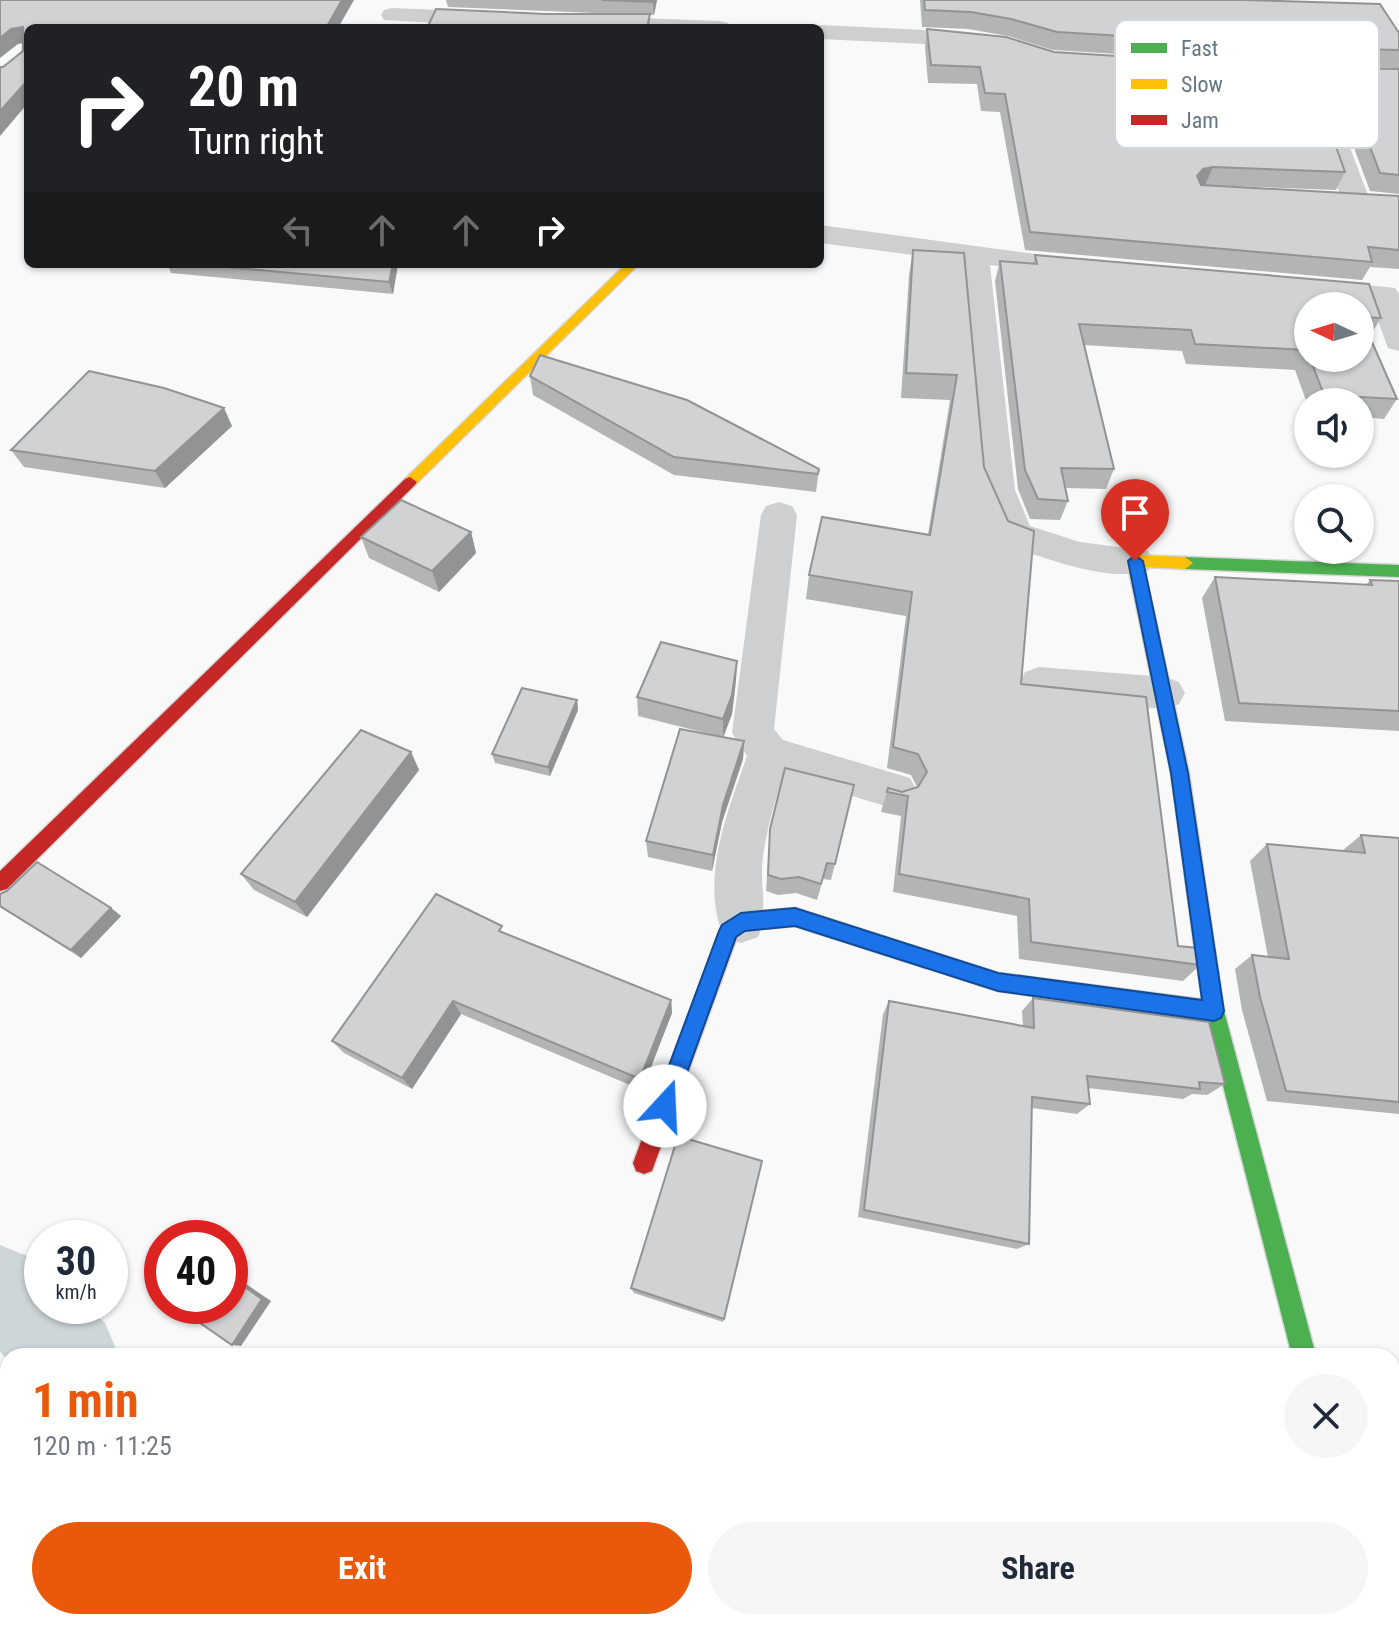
<!DOCTYPE html>
<html lang="en">
<head>
<meta charset="utf-8">
<style>
  :root { --surface:#fff; --page:#f6f6f7; --text:#1f2937; --muted:#747a83; --accent:#ea580c }
  body { margin:0; font-family:"Roboto Condensed",sans-serif; background:var(--page); color:var(--text); height:100vh; display:flex; flex-direction:column; font-size:30px; white-space:nowrap }
  * { box-sizing:border-box; margin:0 }
  p { font-size:26px; color:var(--muted) }
  .icon { flex:none; width:44px; height:44px; fill:none; stroke:currentColor; stroke-width:2; stroke-linecap:round; stroke-linejoin:round }
  .map { position:relative; flex:1; overflow:hidden }
  .side { position:absolute; left:0px; top:1348px; width:1400px; height:282px; display:flex; flex-direction:column; background:var(--surface); border-radius:24px 24px 0 0; box-shadow:0 2px 6px #0004 }
  .side>* { flex:none }
  .hud { position:absolute; left:24px; top:24px; width:800px; height:244px; border-radius:12px; box-shadow:0 2px 6px #0004; background:#202124; color:#fff; overflow:hidden }
  .needle { width:52px; rotate:274deg }
  .buttons { position:absolute; left:1294px; top:292px; display:grid; gap:16px }
  .buttons a { display:grid; place-items:center; width:80px; height:80px; border-radius:50%; background:var(--surface); box-shadow:0 2px 6px #0004; font-size:40px }
  .speed { position:absolute; left:24px; top:1220px; display:flex; gap:16px; font-size:40px; font-weight:700; text-align:center }
  .speed>* { display:grid; place-content:center; width:104px; height:104px; border-radius:50%; background:var(--surface); box-shadow:0 2px 6px #0004; line-height:1 }
  .speed small { font-size:20px; font-weight:400 }
  .speed .limit { border:12px solid #d22; background:#fff; color:#111 }
  .pin { position:absolute; display:grid; place-items:center; width:68px; height:68px; color:#fff; margin:-82px -34px; border-radius:50% 50% 50% 0; rotate:-45deg; box-shadow:0 0 8px #0007 }
  .pin .icon { rotate:45deg }
  .me { position:absolute; width:88px; margin:-44px; rotate:20deg; stroke-linejoin:round; filter:drop-shadow(0 0 6px #0008) }
  .turn { display:flex; align-items:center; gap:28px; height:168px; padding:0 32px; font-size:36px }
  .turn .icon { width:104px; height:104px; stroke-width:2.5 }
  .turn b { display:block; font-size:56px; line-height:68px }
  .lanes { display:flex; align-items:center; height:76px; padding:0 32px; background:#0003; justify-content:center; gap:40px; direction:ltr }
  .lanes .off { opacity:.35 }
  .round { display:grid; place-items:center; flex:none; width:84px; height:84px; border-radius:42px; background:var(--page) }
  .overview { display:flex; align-items:center; justify-content:space-between; height:136px; padding:0 32px }
  h1 { font-size:48px; font-weight:700; line-height:60px; color:var(--accent) }
  .action { display:flex; gap:16px; margin-top:auto; padding:16px 32px }
  .action a { flex:1; height:92px; border-radius:48px; background:var(--accent); color:#fff; font-size:32px; font-weight:700; line-height:92px; text-align:center }
  .action a+a { background:var(--page); color:var(--text) }
  .map>svg:first-child { display:block }
  .lines { fill:none; stroke-linecap:round; stroke-linejoin:round }
  .canal { fill:#ced6d9; fill-rule:evenodd }
  .fast-casing { stroke:#d5d6d7; stroke-width:3 }
  .slow-casing { stroke:#d5d6d7; stroke-width:3 }
  .jam-casing { stroke:#d5d6d7; stroke-width:3 }
  .street { fill:#cecfd0; fill-rule:evenodd }
  .fast { fill:#4caf50; fill-rule:evenodd }
  .slow { fill:#ffc107; fill-rule:evenodd }
  .jam { fill:#c62828; fill-rule:evenodd }
  .wall { fill:#b3b5b5; fill-rule:evenodd }
  .shaded-wall { fill:#929394 }
  .building { fill:#d0d2d3; stroke:#929394; stroke-width:2 }
  .route { fill:#1a73e8; stroke:#114b97; stroke-width:2 }
  .key { fill:#fff; stroke:#d1d6da; stroke-width:2 }
  .key-label { font-size:22px; fill:#657683 }
</style>
</head>
<body>
<div class="map">
<svg width="1399" height="1629" viewBox="0 0 1399 1629">
  <rect width="100%" height="100%" fill="#f9f9f9"/>
  <g class="lines">
    <!-- canal -->
    <g class="canal">
      <path d="M0,1245L32,1258L42,1267V1306H86L105,1323L119,1356H8V1360L0,1352Z"/>
      <path d="M311,1622H419L422,1629H314Z"/>
    </g>
    <defs>
      <g id="fast">
        <path d="M1185,557L1399,565V577L1185,569L1177,563Z"/>
        <path d="M1205,942L1212,945L1215,951L1224,1011L1316,1356H1292L1204,1011L1195,951L1198,945Z"/>
      </g>
      <g id="slow">
        <path d="M626,264H639L415,485H405V479Z"/>
        <path d="M1135,555L1185,557L1193,563L1185,569L1144,567L1189,773L1215,951L1212,957L1205,960L1198,957L1195,951L1171,773L1127,561Z"/>
        <path d="M926,950L998,973L1214,1001L1221,1004L1224,1011L1221,1018L1214,1021L998,991L919,965L916,959L919,953Z"/>
      </g>
      <g id="jam">
        <path d="M410,477L417,482L415,485L7,889L0,891V871L405,479Z"/>
        <path d="M795,908L926,950L933,953L936,959L933,965L926,968L795,926L745,930L737,937L652,1171L644,1174L636,1171L633,1163L722,925L741,913Z"/>
      </g>
    </defs>
    <!-- fast casing -->
    <use href="#fast" class="fast-casing"/>
    <!-- slow casing -->
    <use href="#slow" class="slow-casing"/>
    <!-- jam casing -->
    <use href="#jam" class="jam-casing"/>
    <!-- street -->
    <g class="street">
      <path d="M392,8L493,12L501,14L504,19L501,24L493,26L384,20L381,15L384,10Z"/>
      <path d="M590,16L720,21L728,23L731,28H582L579,23L582,18Z"/>
      <path d="M820,25L967,32L995,38L999,43L995,48L987,50L967,46L820,39V28H811Z"/>
      <path d="M1253,65L1321,71L1371,203L1367,209L1357,211L1347,209L1343,203L1302,83L1244,77L1241,72L1244,67Z"/>
      <path d="M820,225L1102,263L1107,269L1102,275L1092,278L990,265L1015,490L1030,526L1080,542L1148,551L1154,561L1148,571C1105,583 1044,557 1002,544L979,490L960,261L820,243Z"/>
      <path d="M1312,279L1395,288L1399,294V351L1388,348L1371,302L1301,294L1297,288L1301,282Z"/>
      <path d="M779,502L792,506L797,515L774,729L783,740L910,778L917,791L910,804L895,809L783,775C775,801 767,828 763,856C759,883 769,913 758,937L741,943L724,937C699,880 728,811 747,756L732,733L761,515L766,506Z"/>
      <path d="M1039,667L1165,677L1179,682L1185,693L1179,704L1165,709L1039,699L1025,694L1019,683L1025,672Z"/>
      <path d="M152,1622H221L218,1629H149Z"/>
    </g>
    <!-- fast -->
    <use href="#fast" class="fast"/>
    <!-- slow -->
    <use href="#slow" class="slow"/>
    <!-- jam -->
    <use href="#jam" class="jam"/>
  </g>
  <!-- wall -->
  <g class="wall">
    <path d="M446,0H657L654,15H650V28H427L546,14H620L448,7Z"/>
    <path d="M920,0H1245L1399,33V68L1312,66L1053,50L1008,36L968,29L922,27Z"/>
    <path d="M927,29L1345,172L1336,190L1205,185L1399,196V269L1370,267L1362,280L1025,250L1000,112L981,111L977,84L928,83L925,47Z"/>
    <path d="M1340,68L1399,69V194L1370,191L1331,86Z"/>
    <path d="M913,250L964,253L984,467L1021,684L1178,946L1200,965L1183,981L1019,959L1017,916L893,892L901,816L881,812L882,808L888,788L902,792L917,787L911,775L887,768L906,616L806,599L809,575L928,534L950,400L901,398L909,275Z"/>
    <path d="M1035,255L1381,318L1370,336L1397,399L1384,419L1360,417V402H1308V406L1295,370L1186,364L1182,351L1084,345L1114,469L1106,489L1065,488L1068,501L1060,520L1030,519L1018,489L995,281L1000,261L1033,264ZM1308,306L1360,358H1308Z"/>
    <path d="M167,264H398L393,294L171,273Z"/>
    <path d="M530,376L819,469L816,492L674,475L533,395Z"/>
    <path d="M232,426L165,488L24,467L11,450Z"/>
    <path d="M471,532L476,553L439,592L369,558L361,537Z"/>
    <path d="M1215,577L1366,585L1370,580L1399,581V731L1225,721L1202,598Z"/>
    <path d="M737,661L736,680L732,714L723,737L744,741L743,759L722,822L712,871L648,857L646,841L710,734L638,716L637,697Z"/>
    <path d="M577,700L578,710L550,776L495,763L492,754Z"/>
    <path d="M411,752L419,770L307,917L254,890L241,874Z"/>
    <path d="M854,785L831,880L823,879L817,900L796,893L778,895L766,891L770,829Z"/>
    <path d="M1361,835L1399,838V1114L1267,1101L1242,1010L1235,969L1252,955L1268,957L1250,861L1267,844L1342,851Z"/>
    <path d="M0,894L111,908L121,916L81,958L0,907Z"/>
    <path d="M505,934L671,1000L672,1013L642,1090L461,1014L412,1089L344,1053L332,1041Z"/>
    <path d="M1033,998L1225,1084L1207,1095L1192,1094L1183,1099L1088,1088L1090,1104L1077,1114L1032,1108L1029,1244L1017,1249L858,1217L883,1014L889,1001L1023,1026L1022,1011Z"/>
    <path d="M762,1161L723,1322L634,1293L631,1288Z"/>
  </g>
  <!-- shaded-wall -->
  <g class="shaded-wall">
    <path d="M342,0H354L338,28H326Z"/>
    <path d="M654,0H657L654,15L653,2Z"/>
    <path d="M23,27L28,42L18,44L0,58V38L11,29Z"/>
    <path d="M28,80V103L0,136V111Z"/>
    <path d="M1213,167L1205,185L1195,187L1197,176L1203,169Z"/>
    <path d="M393,264H398L393,294L389,282Z"/>
    <path d="M224,408L232,426L165,488L155,471Z"/>
    <path d="M471,532L476,553L439,592L432,571Z"/>
    <path d="M737,661L736,680L732,714L723,738V719Z"/>
    <path d="M577,700L578,710L550,776L548,767Z"/>
    <path d="M744,741L743,759L722,822L712,871L713,855L723,805Z"/>
    <path d="M411,752L419,770L307,917L295,902Z"/>
    <path d="M111,908L121,916L81,958L71,950Z"/>
    <path d="M671,1000L672,1013L642,1090L640,1079Z"/>
    <path d="M453,1001L461,1014L412,1089L402,1078Z"/>
    <path d="M230,1273L271,1301L241,1346L232,1345Z"/>
    <path d="M8,1471V1522L0,1511V1472Z"/>
    <path d="M76,1622H109L103,1629H81Z"/>
  </g>
  <!-- building -->
  <g class="building">
    <path d="M0,0H342L326,28H28V80L0,111V67H3L23,51V27L11,29L0,38Z"/>
    <path d="M602,0H654L653,2Z"/>
    <path d="M924,0H1245L1380,4L1399,33V50L1320,48L1057,32L1011,19L971,12L925,10Z"/>
    <path d="M436,9L546,14H650L647,28H427Z"/>
    <path d="M927,29L1006,37L1054,52L1308,68L1345,172L1213,167L1203,169L1197,176L1201,185L1399,196V250L1368,247L1372,262L1030,232L1005,94L985,93L980,67L931,65Z"/>
    <path d="M1340,68L1399,69V175L1380,173Z"/>
    <path d="M913,250L964,253L984,467L1008,521L1034,531L1021,684L1146,697L1178,946L1198,948L1200,965L1031,942L1029,899L899,874L908,796L887,792L888,788L902,792L918,787L927,772L918,754L893,747L912,592L809,575L822,517L930,535L957,375L906,373Z"/>
    <path d="M1035,255L1369,284L1381,318L1361,317L1397,399L1324,395L1310,358H1360V306H1308V354L1306,350L1195,344L1191,330L1079,324L1114,469L1061,468L1068,501L1038,499L1025,470L1000,261L1037,264Z"/>
    <path d="M193,264H393L389,282Z"/>
    <path d="M540,355L687,400L819,469L818,474L674,457L530,376Z"/>
    <path d="M89,371L164,388L224,408L155,471L11,450Z"/>
    <path d="M401,500L471,532L432,571L361,537Z"/>
    <path d="M1215,577L1372,585L1370,580L1399,581V711L1239,703Z"/>
    <path d="M661,642L737,661L732,695L723,719L637,697Z"/>
    <path d="M522,688L577,700L548,767L492,754Z"/>
    <path d="M680,729L744,741L723,805L713,855L646,841Z"/>
    <path d="M361,730L411,752L295,902L241,874Z"/>
    <path d="M785,768L854,785L835,864L827,863L821,884L799,877L781,879L768,875L770,829Z"/>
    <path d="M1361,835L1399,838V1102L1286,1091L1260,997L1252,955L1289,959L1267,844L1365,853Z"/>
    <path d="M37,862L111,908L71,950L0,906V894L7,891Z"/>
    <path d="M436,894L502,926L499,931L671,1000L640,1079L453,1001L402,1078L332,1041Z"/>
    <path d="M1033,998L1209,1022L1225,1084L1199,1082L1200,1089L1087,1076L1090,1104L1032,1097L1029,1244L864,1210L889,1001L1034,1028Z"/>
    <path d="M678,1136L762,1161L724,1319L631,1288Z"/>
    <path d="M230,1277L262,1299L232,1345L187,1314L193,1306H230Z"/>
    <path d="M0,1511L8,1522V1622H76L81,1629H0Z"/>
  </g>
  <!-- route -->
  <path class="route" d="M1135,555L1143,561L1188,773L1224,1011L1221,1018L1214,1021L998,991L795,926L745,931L736,937L672,1114L665,1117L657,1114L654,1106L719,931L722,925L741,913L795,908L998,973L1202,1000L1171,773L1128,561Z"/>
  <!-- legend -->
  <rect x="1115" y="20" width="264" height="128" rx="12" class="key"/>
  <rect x="1131" y="43" width="36" height="10" fill="#4caf50"/>
  <rect x="1131" y="79" width="36" height="10" fill="#ffc107"/>
  <rect x="1131" y="115" width="36" height="10" fill="#c62828"/>
  <g class="key-label">
    <text x="1181" y="56">Fast</text>
    <text x="1181" y="92">Slow</text>
    <text x="1181" y="128">Jam</text>
  </g>
</svg>
<div class="buttons">
<a><svg class="needle" viewBox="-14 -14 28 28"><path d="M0-13l5 13h-10z" fill="#e53935"/><path d="M0 13l5-13h-10z" fill="#747a83"/></svg></a>
<a><svg class="icon" aria-label="sound" viewBox="0 0 24 24"><path d="M4 9h4l5-4v14l-5-4H4zM17 9q2 3 0 6"/></svg></a>
<a><svg class="icon" aria-label="search" viewBox="0 0 24 24"><circle cx="10" cy="10" r="6"/><path d="M15 15l6 6"/></svg></a>
</div>
<div class="speed"><div>30<small>km/h</small></div><div class="limit">40</div></div>
<div class="pin" style="left:1135px;top:561px;background:#d93025"><svg class="icon" aria-label="arrive" viewBox="0 0 24 24"><path d="M6 21V4h12l-3 4 3 4H6"/></svg></div>
<svg class="me" style="left:665px;top:1106px" viewBox="-20 -20 40 40"><circle r="19" fill="#fff"/><path d="M0-13L10 11 0 6-10 11z" fill="#1a73e8"/></svg>
<div class="hud">
<div class="turn"><svg class="icon" aria-label="right" viewBox="0 0 24 24"><path d="M7 20v-9h11M14 6l5 5-5 5"/></svg><div><b>20 m</b>Turn right</div></div>
<div class="lanes"><svg class="icon off" aria-label="left" viewBox="0 0 24 24"><path d="M17 20v-9H6M10 6l-5 5 5 5"/></svg><svg class="icon off" aria-label="ahead" viewBox="0 0 24 24"><path d="M12 20V5M6 11l6-6 6 6"/></svg><svg class="icon off" aria-label="ahead" viewBox="0 0 24 24"><path d="M12 20V5M6 11l6-6 6 6"/></svg><svg class="icon" aria-label="right" viewBox="0 0 24 24"><path d="M7 20v-9h11M14 6l5 5-5 5"/></svg></div>
</div>
<section class="side">
<div class="overview"><div><h1>1 min</h1><p>120 m · 11:25</p></div><a class="round"><svg class="icon" aria-label="close" viewBox="0 0 24 24"><path d="M6 6l12 12M18 6L6 18"/></svg></a></div>
<div class="action"><a>Exit</a><a>Share</a></div>
</section>
</div>
</body>
</html>
